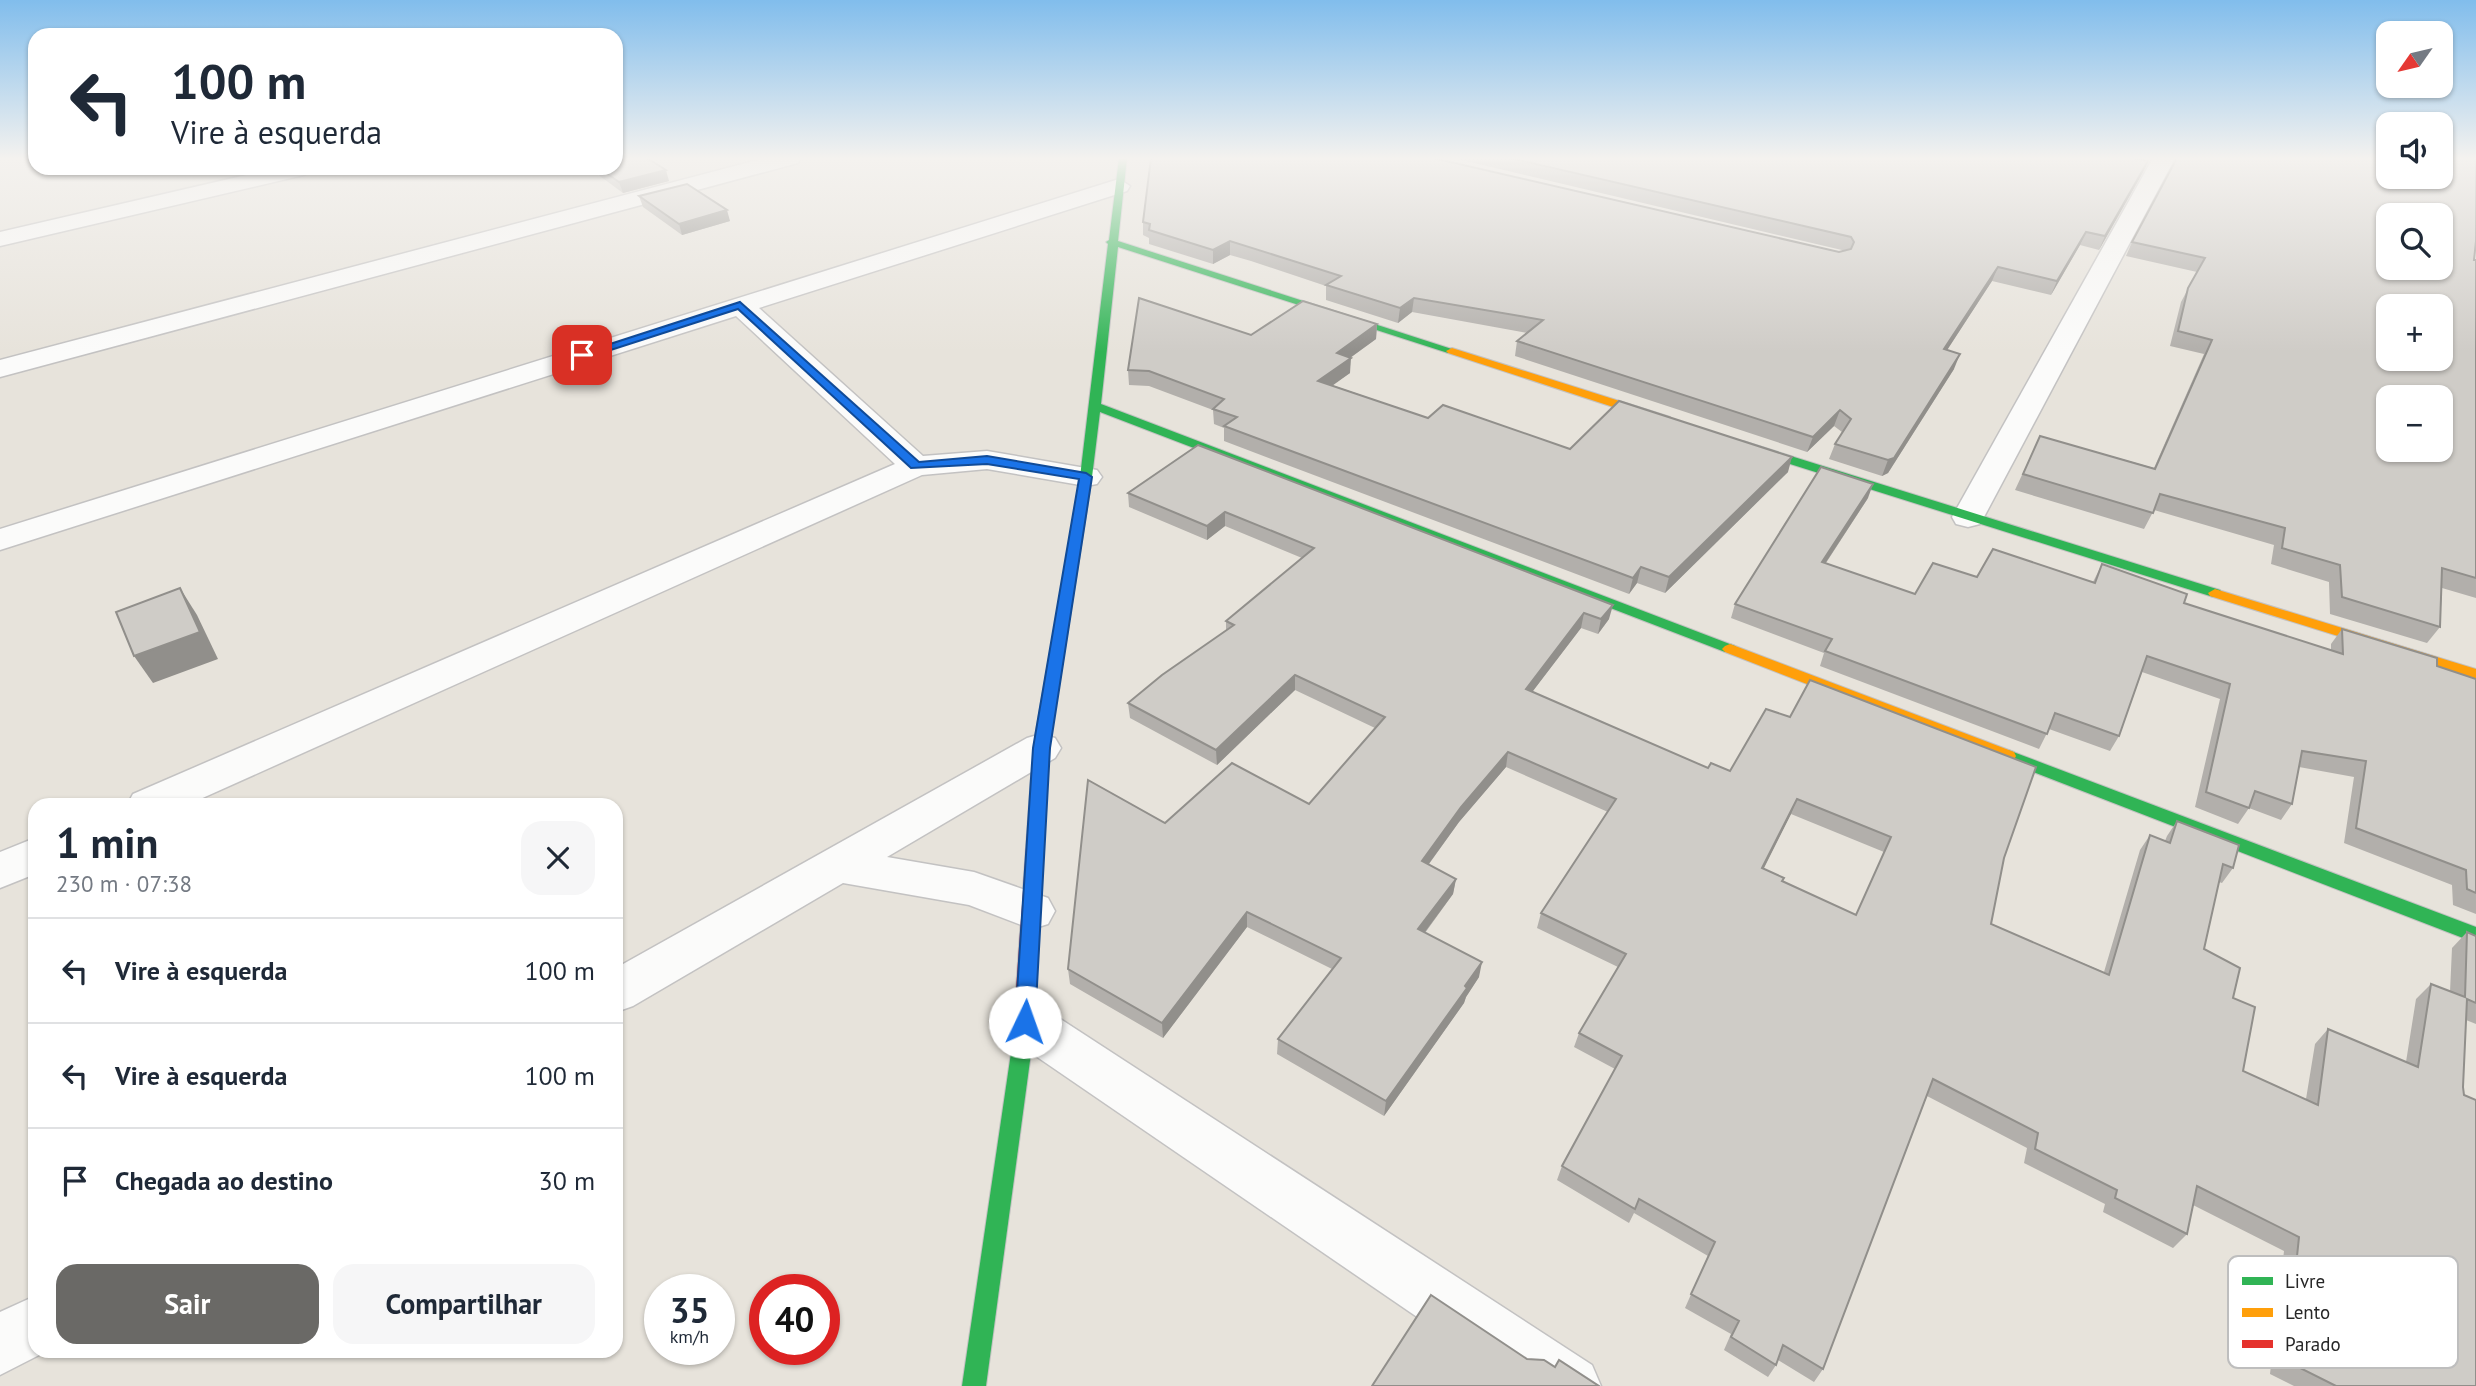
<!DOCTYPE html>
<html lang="pt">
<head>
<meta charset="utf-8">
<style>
  :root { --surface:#fff; --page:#f6f6f7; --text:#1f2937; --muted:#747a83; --line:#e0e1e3; --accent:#6a6966 }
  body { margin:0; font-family:"PT Sans",sans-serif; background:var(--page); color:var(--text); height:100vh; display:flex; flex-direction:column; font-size:26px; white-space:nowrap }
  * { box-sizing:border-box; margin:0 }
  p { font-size:23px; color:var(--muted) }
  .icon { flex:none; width:38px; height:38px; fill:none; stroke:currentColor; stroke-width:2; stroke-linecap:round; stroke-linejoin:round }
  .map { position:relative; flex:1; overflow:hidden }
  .details { position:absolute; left:28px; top:798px; width:595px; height:560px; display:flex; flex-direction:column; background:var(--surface); border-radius:21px; box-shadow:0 2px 5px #0004 }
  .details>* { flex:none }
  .banner { position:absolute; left:28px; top:28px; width:595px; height:147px; border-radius:21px; box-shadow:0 2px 5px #0004; background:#fff; color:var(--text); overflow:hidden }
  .needle { width:46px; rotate:236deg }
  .tools { position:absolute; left:2376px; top:21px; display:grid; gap:14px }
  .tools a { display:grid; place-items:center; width:77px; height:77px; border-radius:14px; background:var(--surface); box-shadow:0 2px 5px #0004; font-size:35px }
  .speed { position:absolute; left:644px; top:1274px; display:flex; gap:14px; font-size:35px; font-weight:700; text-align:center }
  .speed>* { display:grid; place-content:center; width:91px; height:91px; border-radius:50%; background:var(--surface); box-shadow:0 2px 5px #0004; line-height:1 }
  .speed small { font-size:18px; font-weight:400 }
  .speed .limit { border:10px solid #d22; background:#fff; color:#111 }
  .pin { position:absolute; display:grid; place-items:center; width:60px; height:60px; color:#fff; margin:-30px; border-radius:14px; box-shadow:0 4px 10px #0006 }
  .me { position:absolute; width:77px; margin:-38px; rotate:3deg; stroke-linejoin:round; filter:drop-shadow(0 0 5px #0008) }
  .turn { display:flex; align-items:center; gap:24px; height:147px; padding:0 28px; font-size:32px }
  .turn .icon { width:91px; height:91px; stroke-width:2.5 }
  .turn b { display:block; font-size:49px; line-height:60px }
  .round { display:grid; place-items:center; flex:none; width:74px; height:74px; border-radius:21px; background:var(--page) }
  .head { display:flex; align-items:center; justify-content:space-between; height:119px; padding:0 28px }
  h1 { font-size:42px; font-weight:700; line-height:52px }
  .action { display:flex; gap:14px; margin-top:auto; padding:14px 28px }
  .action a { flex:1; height:80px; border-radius:21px; background:var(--accent); color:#fff; font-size:28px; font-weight:700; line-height:80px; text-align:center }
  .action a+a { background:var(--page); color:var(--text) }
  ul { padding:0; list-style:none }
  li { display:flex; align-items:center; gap:21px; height:105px; padding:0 28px; border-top:2px solid var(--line) }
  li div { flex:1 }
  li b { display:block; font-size:26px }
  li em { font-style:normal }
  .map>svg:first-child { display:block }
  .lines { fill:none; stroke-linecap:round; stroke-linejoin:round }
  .street-casing { stroke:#c3c2c2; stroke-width:3 }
  .fast-casing { stroke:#c3c2c2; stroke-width:2 }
  .slow-casing { stroke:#c3c2c2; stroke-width:2 }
  .jam-casing { stroke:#c3c2c2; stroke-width:2 }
  .street { fill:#fbfbfa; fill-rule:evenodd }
  .fast { fill:#30b455; fill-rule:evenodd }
  .slow { fill:#ff9f0a; fill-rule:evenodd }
  .jam { fill:#e5322d; fill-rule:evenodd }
  .wall { fill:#b2afab; fill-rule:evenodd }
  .shaded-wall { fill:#918f8b }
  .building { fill:#cfccc7; stroke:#918f8b; stroke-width:2; fill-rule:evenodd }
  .route { fill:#1a73e8; stroke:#114b97; stroke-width:2 }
  .key { fill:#fff; stroke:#bebebe; stroke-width:2 }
  .key-label { font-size:19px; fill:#272727 }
</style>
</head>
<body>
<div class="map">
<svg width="2476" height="1386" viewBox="0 0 2476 1386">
  <rect width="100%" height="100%" fill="#e7e3db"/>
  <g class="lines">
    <defs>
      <g id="street">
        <path d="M765,158H801L798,163L0,377V360Z"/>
        <path d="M2153,158H2175L1984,517L1980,524L1968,527L1956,524L1952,517Z"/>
        <path d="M276,168H315L304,175L0,246V232Z"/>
        <path d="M1119,179L1130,186L1127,191L759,308L923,456L987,451L1097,470L1102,477L1097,484L1086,486L987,469L922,475L187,805H127L133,794L895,464L736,316L0,550V529Z"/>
        <path d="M1041,734L1055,738L1061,748L1055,758L887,857L974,872L1048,898L1055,911L1048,924L1032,929L969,905L843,883L633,1006L616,1012V968L1027,738Z"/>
        <path d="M35,838V874L0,888V852Z"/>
        <path d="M1025,1001L1042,1007L1592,1365L1601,1386H1518L1008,1037L1001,1022L1008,1007Z"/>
        <path d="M35,1296V1351H47L0,1375V1312Z"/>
      </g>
      <g id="fast">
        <path d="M1119,158H1127L1118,241L1458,351L1448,353L1118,247L1101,404L1735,646L1738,649L1735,652H1725L1100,412L1092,477L1068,629L1066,632H1056L1054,629L1080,477L1108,244L1106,242L1109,240Z"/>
        <path d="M1743,441L2220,590L2222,593L2215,597L2210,596L1739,448L1737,445Z"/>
        <path d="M2008,750L2476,927V943L2002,760L2000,756L2002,752Z"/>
        <path d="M1022,1037L1029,1040L1032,1046L986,1386H962L1012,1046L1015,1040Z"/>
      </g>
      <g id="slow">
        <path d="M1452,348L1670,417L1672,420L1670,423H1662L1448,353L1446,351Z"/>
        <path d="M2215,589L2476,669V679L2210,596L2208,593Z"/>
        <path d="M1730,644L2014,752L2016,756L2014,760H2002L1725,652L1722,649L1725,646Z"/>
      </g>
      <path id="jam" d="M1061,624L1068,629L1049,748L1032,1046L1029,1052L1022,1055L1015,1052L1012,1046L1033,748L1054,629Z"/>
    </defs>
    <!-- street casing -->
    <use href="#street" class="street-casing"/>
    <!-- fast casing -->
    <use href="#fast" class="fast-casing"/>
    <!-- slow casing -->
    <use href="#slow" class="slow-casing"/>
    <!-- jam casing -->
    <use href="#jam" class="jam-casing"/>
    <!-- street -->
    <use href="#street" class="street"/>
    <!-- fast -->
    <use href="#fast" class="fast"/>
    <!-- slow -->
    <use href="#slow" class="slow"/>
    <!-- jam -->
    <use href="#jam" class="jam"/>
  </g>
  <!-- wall -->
  <g class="wall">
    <path d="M1149,158H1433L1839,252L1846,251L1453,158H2134L2148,161L2142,174L2099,250L2080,245L2051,295L1992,281L1947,350L1954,369L1888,473L1882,476L1829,459L1835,444L1842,432L1834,426L1807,452L1515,356L1517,341L1528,333L1412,312L1398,323L1326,300V286L1251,261L1230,255L1213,264L1149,244V238L1143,235V222L1150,163Z"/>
    <path d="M589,168H616L669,181L623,193Z"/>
    <path d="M639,196L730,221L682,235L643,207Z"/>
    <path d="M2132,242L2476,260V598L2442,588L2440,627L2427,643L2330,614L2329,582L2271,564L2274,545L2154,510L2144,529L2015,490L2040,436L2154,468L2204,354L2170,346L2181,302L2197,272L2126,256Z"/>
    <path d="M1377,324L1376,339L1350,358V373L1332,385L1428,418L1570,449L1788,472L1665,593L1637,583L1629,594L1224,441V428L1214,424L1213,410L1149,386L1129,385L1128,370L1251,335Z"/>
    <path d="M1198,445L1609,619L1598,634L1581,628L1532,692L1708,768L1730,771L2004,858L1991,924L2104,972L2140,850L2150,835L2165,841L2167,836L2177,821L2233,868L2222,883L2219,882L2204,949L2233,998L2243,1071L2306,1099L2315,1044L2328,1029L2406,1062L2416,999L2431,984L2450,992L2452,948L2467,932L2476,936V1024L2466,1020L2463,1087L2476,1386H2294L2270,1374L2284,1251L2193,1205L2187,1234L2173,1248L2103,1212L2105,1204L2024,1163L2027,1148L1927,1096L1823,1369L1814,1382L1778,1360L1776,1365L1768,1377L1724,1350L1731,1334L1685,1308L1708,1256L1634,1213L1629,1223L1557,1180L1562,1166L1615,1069L1574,1047L1579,1033L1618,967L1537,928L1541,913L1608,812L1506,767L1459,822L1429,864L1456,879L1453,894L1425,933L1479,977L1466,997L1464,1003L1384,1116L1277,1054L1278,1039L1332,969L1247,927L1163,1038L1070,984L1068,969L1165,823L1309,804L1375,728L1295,690L1217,765L1130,718L1128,703L1226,630V621L1302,558L1225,526L1207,540L1129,507L1128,493ZM1791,814L1884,852L1856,915L1782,881L1763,869Z"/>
    <path d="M1868,498L1826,563L1915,594L1977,577L2093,582L2102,564L2184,603L2331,650V644L2342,629L2437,666L2476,679V914L2453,905L2452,885L2344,843L2354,777L2299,767L2292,804L2281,820L2249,808L2238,824L2195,807L2220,699L2142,672L2119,736L2110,751L2049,729L2039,749L1820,666L1824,653L1731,618L1735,604Z"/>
  </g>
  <!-- shaded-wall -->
  <g class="shaded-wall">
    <path d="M2148,161L2142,174L2099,250L2105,236Z"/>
    <path d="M666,170L669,181L623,193L619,182Z"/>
    <path d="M727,210L730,221L682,235L679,224Z"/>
    <path d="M2086,232L2080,245L2051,295L2057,281Z"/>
    <path d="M1230,241V255L1213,264V250Z"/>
    <path d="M1998,267L1992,281L1938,364L1944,349Z"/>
    <path d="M1414,298L1412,312L1398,323L1400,308Z"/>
    <path d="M1377,324L1376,339L1336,368L1337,353Z"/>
    <path d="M1960,354L1954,369L1888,473L1882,476L1888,460Z"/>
    <path d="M1351,358L1350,373L1318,396V381Z"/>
    <path d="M1840,410L1834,426L1807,452L1813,437Z"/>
    <path d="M1792,457L1788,472L1665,593L1669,577Z"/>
    <path d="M1873,484L1868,498L1817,576L1822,562Z"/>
    <path d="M1225,512V526L1207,540V526Z"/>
    <path d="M1641,567L1637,583L1629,594L1633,578Z"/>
    <path d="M180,588L197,615L218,659L153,683L134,656Z"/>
    <path d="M1613,605L1609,619L1598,634L1601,619Z"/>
    <path d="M1584,613L1581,628L1523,704L1526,689Z"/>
    <path d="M1295,675V690L1217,765L1216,750Z"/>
    <path d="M1508,752L1506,767L1459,822L1420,876L1422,861L1461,807Z"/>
    <path d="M1797,799L1791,814L1756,884L1762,868Z"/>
    <path d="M1456,879L1453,894L1416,944L1418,929Z"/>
    <path d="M1247,912V927L1163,1038L1162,1023Z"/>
    <path d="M1482,962L1479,977L1466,997L1464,1003L1384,1116L1386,1101Z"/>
  </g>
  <!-- building -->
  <g class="building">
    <path d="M616,158H647L666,170L619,182L599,168H616Z"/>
    <path d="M1151,158H1433L1839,252L1851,249L1854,242L1851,237L1510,158H2134L2148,161L2105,236L2086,232L2057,281L1998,267L1944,349L1960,354L1894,458L1888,460L1835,444L1851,419L1840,410L1813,437L1517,341L1543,320L1414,298L1400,308L1326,285L1341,276L1230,241L1213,250L1149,230L1150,224L1143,222Z"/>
    <path d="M2177,158H2389V177H2441V158H2476V241L2474,260H2476V578L2442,568L2440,627L2342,597L2340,565L2282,548L2285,528L2160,494L2153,513L2023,474L2040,436L2155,469L2212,340L2178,331L2188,288L2205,258L2132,242ZM2389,215H2441V268H2389ZM2389,306H2441V359H2389ZM2389,397H2441V450H2389Z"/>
    <path d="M687,184L727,210L679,224L639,196Z"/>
    <path d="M1139,298L1251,335L1303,301L1377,324L1337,353L1351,358L1318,381L1428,418L1443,405L1570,449L1619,401L1792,457L1669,577L1641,567L1633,578L1224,426L1237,417L1213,409L1224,399L1149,371L1128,370Z"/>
    <path d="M1198,445L1613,605L1601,619L1584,613L1526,689L1708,768L1711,763L1730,771L1766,709L1790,717L1810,680L2036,767L2004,858L1991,924L2109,975L2150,835L2170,843L2177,821L2239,845L2233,868L2223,864L2204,949L2240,968L2233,998L2255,1007L2243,1071L2318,1105L2328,1029L2418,1067L2431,984L2465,997L2467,932L2476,936V1003L2467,999L2463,1087L2464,1095L2476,1100V1386H2336L2286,1361L2299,1237L2197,1186L2187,1234L2115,1198L2117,1190L2035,1149L2038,1133L1933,1079L1823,1369L1783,1345L1776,1365L1731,1337L1739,1321L1691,1294L1715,1242L1639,1199L1635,1209L1562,1166L1622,1056L1579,1033L1626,954L1541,913L1616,799L1508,752L1461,807L1422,861L1456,879L1418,929L1482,962L1465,986L1467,988L1386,1101L1278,1039L1341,958L1247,912L1162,1023L1068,969L1088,780L1165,823L1232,763L1309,804L1385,717L1295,675L1216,750L1128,703L1162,675L1234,625L1226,621L1314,548L1225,512L1207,526L1128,493ZM1797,799L1891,837L1856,915L1782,881L1784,878L1762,868Z"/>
    <path d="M1821,467L1873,484L1822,562L1915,594L1933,563L1977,577L1993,549L2095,583L2102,564L2187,594L2184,603L2343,654L2342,629L2437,658V666L2476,679V893L2467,889L2466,870L2356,828L2366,761L2302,751L2292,804L2255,791L2249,808L2206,792L2230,684L2147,656L2119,736L2055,713L2047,734L1825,651L1832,639L1735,604Z"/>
    <path d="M180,588L200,632L134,656L116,612Z"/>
    <path d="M1431,1295L1527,1359L1544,1360L1555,1367L1559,1360L1599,1386H1372Z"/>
  </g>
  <!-- sky -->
  <linearGradient id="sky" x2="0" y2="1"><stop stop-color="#81bdec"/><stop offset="0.45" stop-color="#f4f2ef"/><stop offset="1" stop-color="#f4f2ef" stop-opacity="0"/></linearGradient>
  <rect width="2476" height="352" fill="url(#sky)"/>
  <!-- route -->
  <path class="route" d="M740,302L919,462L987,456L1086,473L1092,477L1050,748L1035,1022L1032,1028L1025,1031L1018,1028L1015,1022L1033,748L1079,479L987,464L911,468L738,309L586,358L576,355Z"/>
  <!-- legend -->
  <rect x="2228" y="1256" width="230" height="112" rx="10" class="key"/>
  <rect x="2242" y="1277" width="31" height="8" fill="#30b455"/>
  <rect x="2242" y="1308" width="31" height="9" fill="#ff9f0a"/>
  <rect x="2242" y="1340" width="31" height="8" fill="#e5322d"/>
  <g class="key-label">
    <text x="2285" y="1288">Livre</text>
    <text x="2285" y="1319">Lento</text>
    <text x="2285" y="1351">Parado</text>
  </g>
</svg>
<div class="tools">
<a><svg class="needle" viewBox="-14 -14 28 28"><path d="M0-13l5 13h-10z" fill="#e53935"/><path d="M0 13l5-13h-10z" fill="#747a83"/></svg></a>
<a><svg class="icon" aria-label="sound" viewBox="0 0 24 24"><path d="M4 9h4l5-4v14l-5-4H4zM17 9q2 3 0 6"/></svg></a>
<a><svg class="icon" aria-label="search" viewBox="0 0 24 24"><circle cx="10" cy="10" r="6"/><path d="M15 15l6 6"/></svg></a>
<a>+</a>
<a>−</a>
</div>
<div class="speed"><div>35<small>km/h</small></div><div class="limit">40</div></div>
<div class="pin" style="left:582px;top:355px;background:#d93025"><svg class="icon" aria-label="arrive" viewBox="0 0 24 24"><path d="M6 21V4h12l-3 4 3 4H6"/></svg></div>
<svg class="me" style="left:1025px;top:1022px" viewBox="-20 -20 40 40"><circle r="19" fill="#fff"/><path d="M0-13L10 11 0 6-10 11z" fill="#1a73e8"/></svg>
<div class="banner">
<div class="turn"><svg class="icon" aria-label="left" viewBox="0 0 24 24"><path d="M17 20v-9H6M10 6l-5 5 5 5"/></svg><div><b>100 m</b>Vire à esquerda</div></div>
</div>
<section class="details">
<div class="head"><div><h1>1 min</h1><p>230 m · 07:38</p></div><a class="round"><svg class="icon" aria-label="close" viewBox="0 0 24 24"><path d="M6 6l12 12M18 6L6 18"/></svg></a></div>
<ul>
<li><svg class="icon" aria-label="left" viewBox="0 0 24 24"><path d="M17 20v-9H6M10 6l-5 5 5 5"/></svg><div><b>Vire à esquerda</b></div><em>100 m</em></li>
<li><svg class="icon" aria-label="left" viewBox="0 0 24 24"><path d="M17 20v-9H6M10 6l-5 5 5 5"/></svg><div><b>Vire à esquerda</b></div><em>100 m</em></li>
<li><svg class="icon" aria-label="arrive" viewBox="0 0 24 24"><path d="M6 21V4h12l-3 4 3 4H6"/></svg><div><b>Chegada ao destino</b></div><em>30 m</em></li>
</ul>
<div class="action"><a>Sair</a><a>Compartilhar</a></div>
</section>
</div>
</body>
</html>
